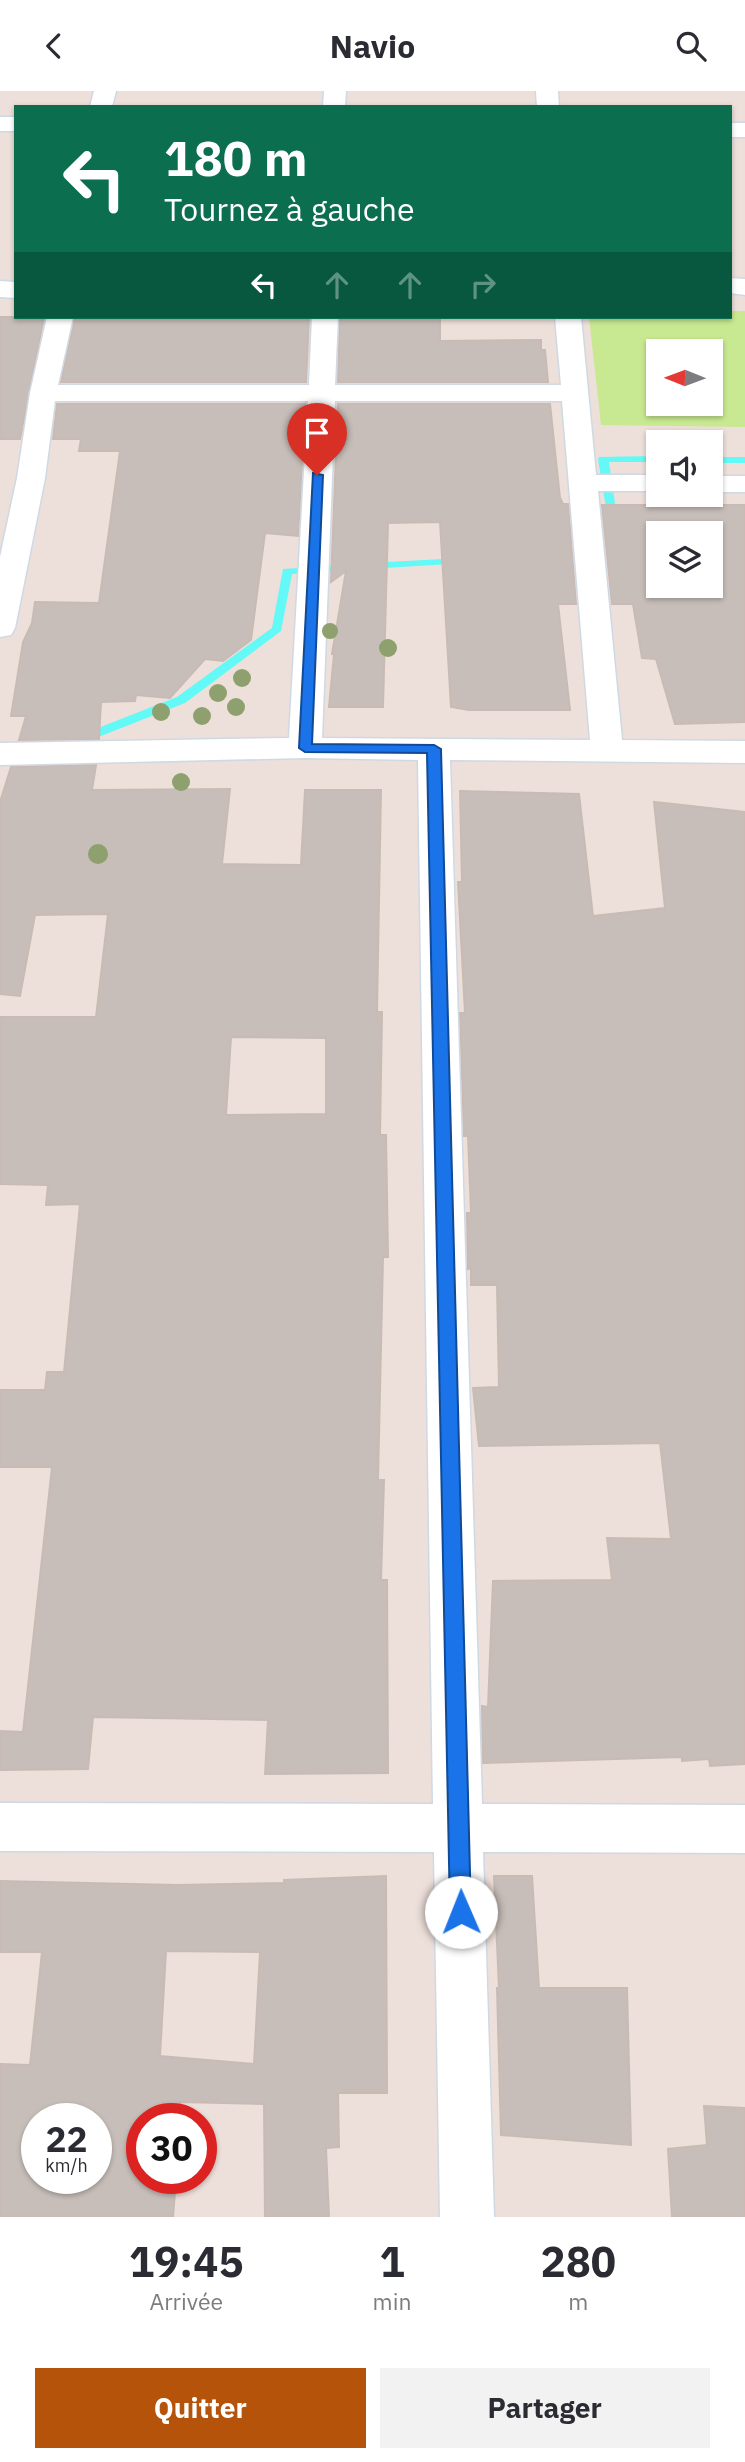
<!DOCTYPE html>
<html lang="fr">
<head>
<meta charset="utf-8">
<style>
  :root { --surface:#fff; --page:#f2f2f3; --text:#2b2b33; --muted:#7c7c81; --accent:#b45309 }
  body { margin:0; font-family:"IBM Plex Sans",sans-serif; background:var(--page); color:var(--text); height:100vh; display:flex; flex-direction:column; font-size:26px; white-space:nowrap }
  * { box-sizing:border-box; margin:0 }
  p { font-size:23px; color:var(--muted) }
  .icon { flex:none; width:38px; height:38px; fill:none; stroke:currentColor; stroke-width:2; stroke-linecap:round; stroke-linejoin:round }
  .map { position:relative; height:2126px; overflow:hidden }
  .panel { display:flex; flex-direction:column; background:var(--surface); flex:1 }
  .panel>* { flex:none }
  .guide { position:absolute; left:14px; top:14px; width:718px; height:214px; border-radius:0px; box-shadow:0 2px 5px #0004; background:#0b6e4f; color:#fff; overflow:hidden }
  .needle { width:46px; rotate:271deg }
  .tools { position:absolute; left:646px; top:248px; display:grid; gap:14px }
  .tools a { display:grid; place-items:center; width:77px; height:77px; border-radius:0px; background:var(--surface); box-shadow:0 2px 5px #0004; font-size:35px }
  .speed { position:absolute; left:21px; top:2012px; display:flex; gap:14px; font-size:35px; font-weight:700; text-align:center }
  .speed>* { display:grid; place-content:center; width:91px; height:91px; border-radius:50%; background:var(--surface); box-shadow:0 2px 5px #0004; line-height:1 }
  .speed small { font-size:18px; font-weight:400 }
  .speed .limit { border:10px solid #d22; background:#fff; color:#111 }
  .pin { position:absolute; display:grid; place-items:center; width:60px; height:60px; color:#fff; margin:-72px -30px; border-radius:50% 50% 50% 0; rotate:-45deg; box-shadow:0 0 7px #0007 }
  .pin .icon { rotate:45deg }
  .me { position:absolute; width:77px; margin:-38px; rotate:359deg; stroke-linejoin:round; filter:drop-shadow(0 0 5px #0008) }
  .turn { display:flex; align-items:center; gap:24px; height:147px; padding:0 35px; font-size:32px }
  .turn .icon { width:91px; height:91px; stroke-width:2.5 }
  .turn b { display:block; font-size:49px; line-height:60px }
  .lanes { display:flex; align-items:center; height:66px; padding:0 35px; background:#0003; justify-content:center; gap:35px; direction:ltr }
  .lanes .off { opacity:.35 }
  .eta { display:flex; justify-content:space-evenly; align-items:center; height:119px; text-align:center }
  .eta b { font-size:42px; font-weight:700; line-height:49px }
  .action { display:flex; gap:14px; margin-top:auto; padding:14px 35px }
  .action a { flex:1; height:80px; border-radius:0px; background:var(--accent); color:#fff; font-size:28px; font-weight:700; line-height:80px; text-align:center }
  .action a+a { background:var(--page); color:var(--text) }
  header { display:flex; justify-content:space-between; align-items:center; height:91px; padding:0 35px; background:var(--surface); font-size:32px; font-weight:700 }
  .map>svg:first-child { display:block }
  .green { fill:#c8e991; fill-rule:evenodd }
  .lines { fill:none; stroke-linecap:round; stroke-linejoin:round }
  .stream { fill:#63f9f6; fill-rule:evenodd }
  .building { fill:#c7beb9; stroke:#c9bbb4; stroke-width:2; fill-rule:evenodd }
  .minor-casing { stroke:#cfd9e4; stroke-width:3 }
  .minor { fill:#fff; fill-rule:evenodd }
  .tree { fill:#8ea06d }
  .route { fill:#1a73e8; stroke:#114b97; stroke-width:2 }
</style>
</head>
<body>
<header><svg class="icon" aria-label="back" viewBox="0 0 24 24"><path d="M15 5l-7 7 7 7"/></svg>Navio<svg class="icon" aria-label="search" viewBox="0 0 24 24"><circle cx="10" cy="10" r="6"/><path d="M15 15l6 6"/></svg></header>
<div class="map">
<svg width="745" height="2126" viewBox="0 0 745 2126">
  <rect width="100%" height="100%" fill="#eddfda"/>
  <!-- green -->
  <path class="green" d="M730,220H745V336L601,334L589,226H730ZM658,261H710V313H658Z"/>
  <g class="lines">
    <!-- stream -->
    <g class="stream">
      <path d="M658,365V371H609L618,433L617,435H609L598,368L599,366Z"/>
      <rect x="710" y="366" width="35" height="6"/>
      <path d="M461,467L466,470L465,472L369,478L364,475L369,472Z"/>
      <path d="M349,474L353,475V479L292,483L281,540L185,612L101,645H93V639L177,606L272,537L283,478Z"/>
    </g>
  </g>
  <!-- building -->
  <g class="building">
    <path d="M0,226H44L20,348H0Z"/>
    <path d="M75,226H309L306,291H61Z"/>
    <path d="M340,226H440V250L541,249V259H545L548,291H338Z"/>
    <path d="M57,313H305L298,445L265,442L251,549L223,570L205,568L170,607L136,604L135,610L101,611L99,648L19,649L26,625H11L23,551L32,532L35,511L99,512L120,360H79L81,348H53Z"/>
    <path d="M338,313H550L560,407L563,413H568L576,513H558L570,619H469L451,616L440,431L388,432L383,616H329L334,563H332L346,480L331,491Z"/>
    <path d="M602,414H745V631L675,633L656,568L642,567L633,513H612ZM658,443H710V495H658Z"/>
    <path d="M96,674L92,699L230,698L222,773L301,774L305,699H381L377,921H382L380,1044H386L388,1166H383L378,1389H384L381,1489H387L388,1682L265,1683L268,1629L93,1626L88,1678L0,1679V1640L23,1641L52,1376H0V1299H45L47,1281H64L80,1113L46,1114L48,1094L0,1093V926H96L108,823L35,824L20,905L0,903V711L11,676ZM231,946L326,947V1023L226,1024Z"/>
    <path d="M460,700L579,703L593,825L665,817L654,711L745,721V1673L710,1675L709,1668L682,1670V1666L483,1672L482,1615L488,1616L493,1490L612,1489L607,1447L671,1448L660,1352L479,1355L473,1297L499,1296L497,1194H471V1177L468,1178L467,1122H471L468,1045H464L460,922H465L458,791H462Z"/>
    <path d="M386,1785L387,2002H338L339,2056L326,2057L329,2126H265L264,2013L180,2011L179,2028H142V2088H176L173,2126H0V1973L30,1974L42,1861H0V1790L176,1794L284,1792V1789ZM166,1860L260,1861L254,1973L160,1965ZM37,2028H96V2088H37Z"/>
    <path d="M494,1785H532L539,1897H627L631,2054L501,2044L497,1897H499Z"/>
    <path d="M704,2015L745,2017V2126H672L668,2058L707,2054Z"/>
  </g>
  <g class="lines">
    <defs>
      <g id="minor">
        <path d="M94,0H116L112,16H90Z"/>
        <path d="M324,0H346L345,16H323Z"/>
        <path d="M536,0H558L559,16H537Z"/>
        <rect x="0" y="26" width="16" height="14"/>
        <rect x="730" y="32" width="15" height="14"/>
        <path d="M730,187L745,188V204L730,202Z"/>
        <path d="M0,190L16,191V207L0,206Z"/>
        <path d="M47,226H73L58,294H309L312,226H338L335,294H561L555,226H581L596,384H658V400H598L622,649L745,650V672L450,669L482,1713L745,1714V1762L483,1761L494,2126H440L434,1761L0,1760V1712L433,1713L418,669L305,667L0,674V652L289,647L308,310H55L45,387L15,537L11,544L0,546V466L17,387L30,302ZM335,310H562L590,649L322,647Z"/>
        <rect x="710" y="385" width="35" height="16"/>
      </g>
    </defs>
    <!-- minor casing -->
    <use href="#minor" class="minor-casing"/>
    <!-- minor -->
    <use href="#minor" class="minor"/>
  </g>
  <!-- trees -->
  <g class="tree">
    <circle cx="330" cy="540" r="8"/>
    <circle cx="388" cy="557" r="9"/>
    <circle cx="242" cy="587" r="9"/>
    <circle cx="218" cy="602" r="9"/>
    <circle cx="236" cy="616" r="9"/>
    <circle cx="161" cy="621" r="9"/>
    <circle cx="202" cy="625" r="9"/>
    <circle cx="181" cy="691" r="9"/>
    <circle cx="98" cy="763" r="10"/>
  </g>
  <!-- route -->
  <path class="route" d="M313,382L323,384L312,653L434,654L441,658L471,1821L468,1828L461,1831L453,1828L450,1821L427,662L305,661L299,657Z"/>
</svg>
<div class="tools">
<a><svg class="needle" viewBox="-14 -14 28 28"><path d="M0-13l5 13h-10z" fill="#e53935"/><path d="M0 13l5-13h-10z" fill="#7c7c81"/></svg></a>
<a><svg class="icon" aria-label="sound" viewBox="0 0 24 24"><path d="M4 9h4l5-4v14l-5-4H4zM17 9q2 3 0 6"/></svg></a>
<a><svg class="icon" aria-label="layers" viewBox="0 0 24 24"><path d="M12 4l9 5-9 5-9-5zM3 14l9 5 9-5"/></svg></a>
</div>
<div class="speed"><div>22<small>km/h</small></div><div class="limit">30</div></div>
<div class="pin" style="left:317px;top:384px;background:#d93025"><svg class="icon" aria-label="arrive" viewBox="0 0 24 24"><path d="M6 21V4h12l-3 4 3 4H6"/></svg></div>
<svg class="me" style="left:461px;top:1821px" viewBox="-20 -20 40 40"><circle r="19" fill="#fff"/><path d="M0-13L10 11 0 6-10 11z" fill="#1a73e8"/></svg>
<div class="guide">
<div class="turn"><svg class="icon" aria-label="left" viewBox="0 0 24 24"><path d="M17 20v-9H6M10 6l-5 5 5 5"/></svg><div><b>180 m</b>Tournez à gauche</div></div>
<div class="lanes"><svg class="icon" aria-label="left" viewBox="0 0 24 24"><path d="M17 20v-9H6M10 6l-5 5 5 5"/></svg><svg class="icon off" aria-label="ahead" viewBox="0 0 24 24"><path d="M12 20V5M6 11l6-6 6 6"/></svg><svg class="icon off" aria-label="ahead" viewBox="0 0 24 24"><path d="M12 20V5M6 11l6-6 6 6"/></svg><svg class="icon off" aria-label="right" viewBox="0 0 24 24"><path d="M7 20v-9h11M14 6l5 5-5 5"/></svg></div>
</div>
</div>
<section class="panel">
<div class="eta">
<div><b>19:45</b><p>Arrivée</p></div>
<div><b>1</b><p>min</p></div>
<div><b>280</b><p>m</p></div>
</div>
<div class="action"><a>Quitter</a><a>Partager</a></div>
</section>
</body>
</html>
